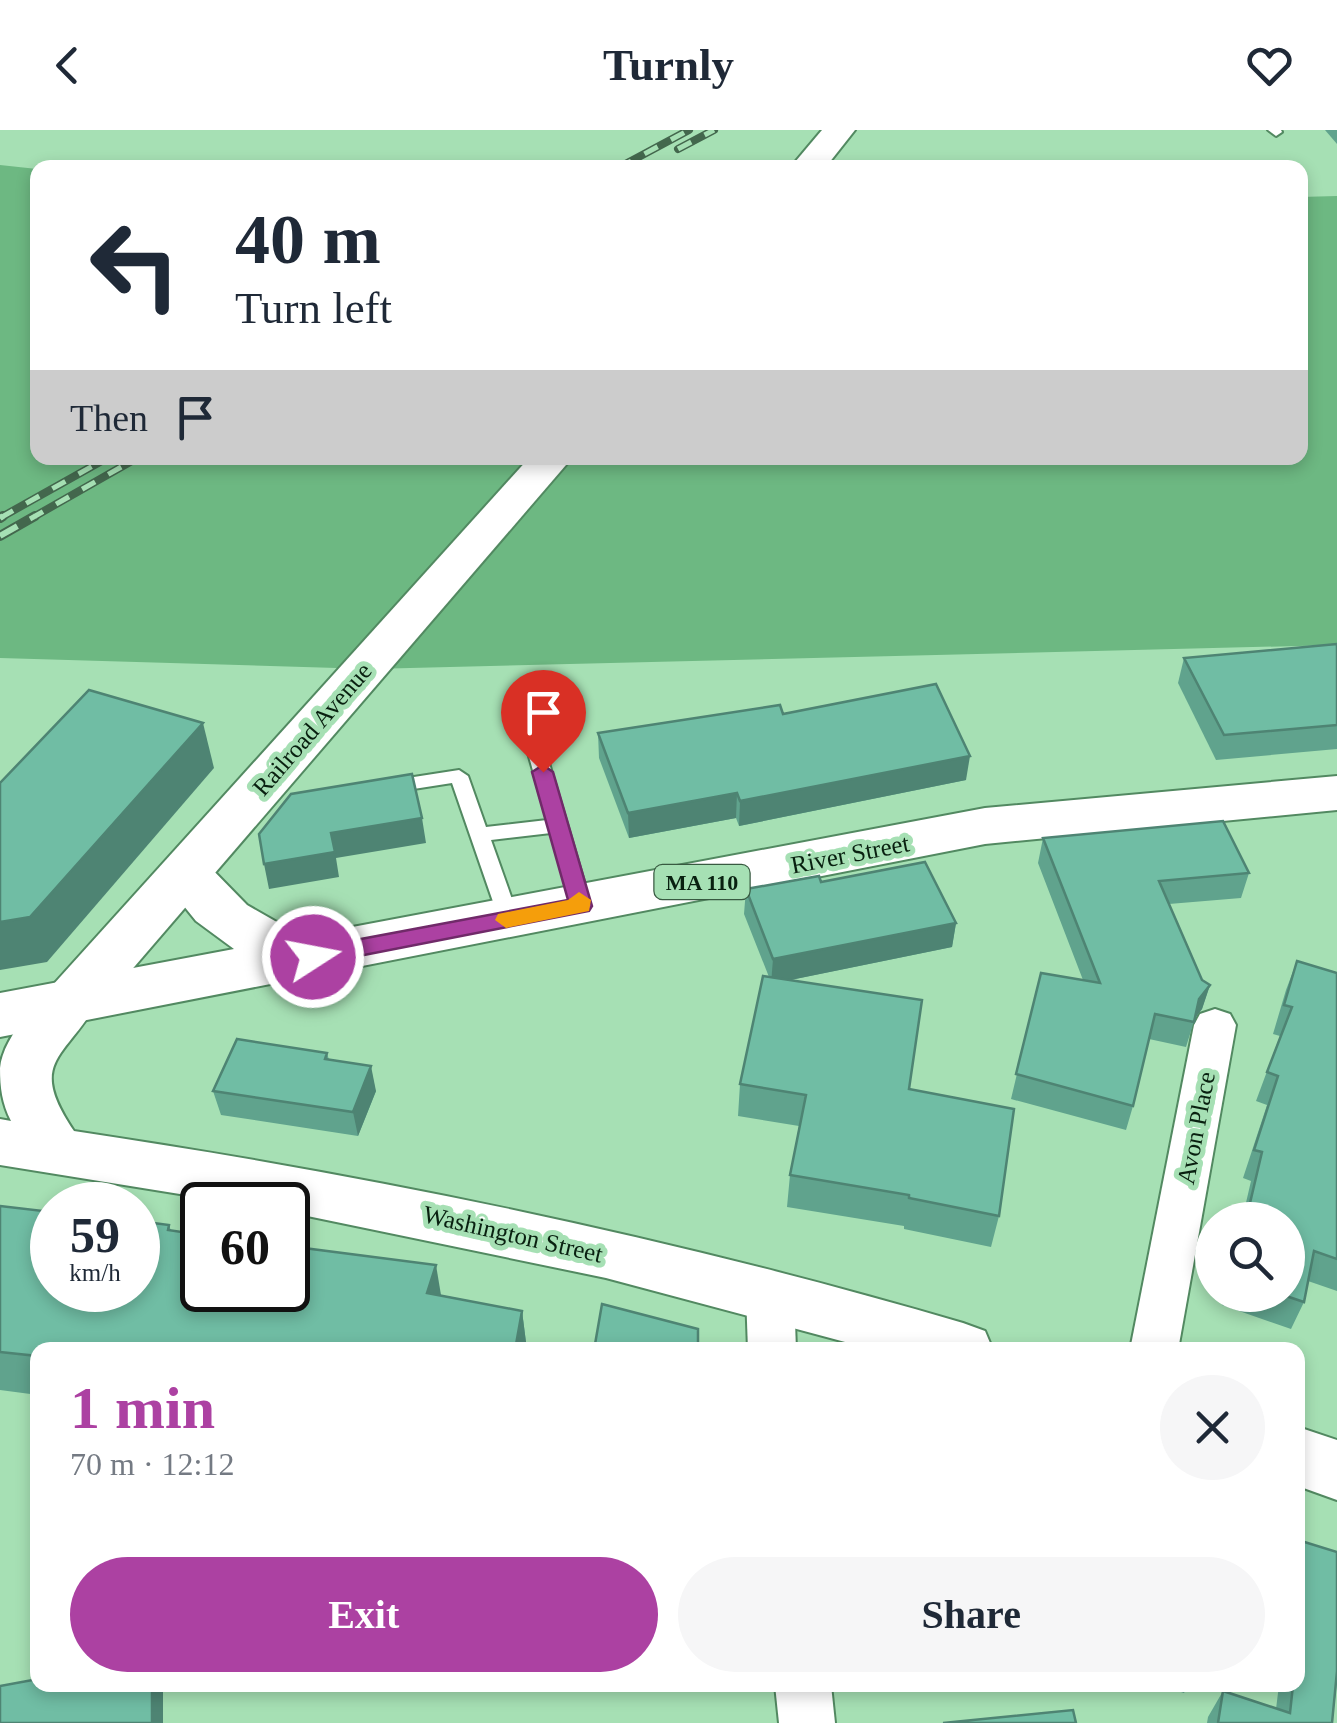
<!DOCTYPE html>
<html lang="en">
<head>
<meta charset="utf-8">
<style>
  :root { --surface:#fff; --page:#f6f6f7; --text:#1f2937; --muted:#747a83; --accent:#ac41a2 }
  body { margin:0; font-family:Georgia,serif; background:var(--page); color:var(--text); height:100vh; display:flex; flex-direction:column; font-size:38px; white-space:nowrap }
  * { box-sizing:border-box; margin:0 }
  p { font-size:32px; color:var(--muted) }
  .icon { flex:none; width:55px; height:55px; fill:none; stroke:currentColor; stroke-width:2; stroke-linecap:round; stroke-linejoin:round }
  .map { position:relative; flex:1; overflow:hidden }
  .details { position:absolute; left:30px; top:1212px; width:1275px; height:350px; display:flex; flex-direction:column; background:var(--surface); border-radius:20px; box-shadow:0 5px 15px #0003 }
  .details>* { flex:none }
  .guide { position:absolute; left:30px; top:30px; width:1278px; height:305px; border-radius:20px; box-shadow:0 5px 15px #0003; background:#fff; color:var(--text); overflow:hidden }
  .buttons { position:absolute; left:1195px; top:1072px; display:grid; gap:20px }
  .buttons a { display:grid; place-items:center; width:110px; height:110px; border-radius:50%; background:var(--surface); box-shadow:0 5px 15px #0003; font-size:50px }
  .speed { position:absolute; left:30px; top:1052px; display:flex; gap:20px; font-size:50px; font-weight:700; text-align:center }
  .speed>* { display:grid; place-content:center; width:130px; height:130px; border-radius:50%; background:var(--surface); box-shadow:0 5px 15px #0003; line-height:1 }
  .speed small { font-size:25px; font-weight:400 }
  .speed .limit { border:5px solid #111; border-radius:15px; background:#fff; color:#111 }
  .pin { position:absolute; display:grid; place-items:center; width:85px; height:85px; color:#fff; margin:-102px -42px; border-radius:50% 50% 50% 0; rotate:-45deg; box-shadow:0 0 10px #0007 }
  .pin .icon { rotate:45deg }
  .me { position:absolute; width:110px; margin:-55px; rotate:79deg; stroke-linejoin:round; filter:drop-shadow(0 0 8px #0008) }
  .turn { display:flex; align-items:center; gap:35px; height:210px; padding:0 40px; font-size:45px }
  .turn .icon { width:130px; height:130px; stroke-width:2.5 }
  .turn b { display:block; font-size:70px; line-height:85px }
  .then { display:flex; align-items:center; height:95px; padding:0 40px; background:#0003; gap:20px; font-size:38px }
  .round { display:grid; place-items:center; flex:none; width:105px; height:105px; border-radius:52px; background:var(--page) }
  .head { display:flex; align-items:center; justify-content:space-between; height:170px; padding:0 40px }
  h1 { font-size:60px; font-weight:600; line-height:75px; color:var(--accent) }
  .primary-button { display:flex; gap:20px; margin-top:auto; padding:20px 40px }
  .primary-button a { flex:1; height:115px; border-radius:60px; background:var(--accent); color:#fff; font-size:40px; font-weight:600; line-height:115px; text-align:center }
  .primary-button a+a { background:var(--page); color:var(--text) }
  header { display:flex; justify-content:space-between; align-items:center; height:130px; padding:0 40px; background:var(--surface); font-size:45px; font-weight:600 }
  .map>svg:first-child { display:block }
  .water { fill:#6db882 }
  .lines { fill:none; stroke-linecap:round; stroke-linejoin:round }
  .service-casing { stroke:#528961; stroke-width:4 }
  .minor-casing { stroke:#528961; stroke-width:4 }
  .tertiary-casing { stroke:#528961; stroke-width:4 }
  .secondary-casing { stroke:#528961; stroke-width:4 }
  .primary-casing { stroke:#528961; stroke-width:4 }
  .service { fill:#fff; fill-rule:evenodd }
  .minor { fill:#fff; fill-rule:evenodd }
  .tertiary { fill:#fff; fill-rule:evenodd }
  .secondary { fill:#fff; fill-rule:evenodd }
  .primary { fill:#fff; fill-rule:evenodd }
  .rail-far1-casing { stroke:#43674d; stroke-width:8 }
  .rail-casing { stroke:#43674d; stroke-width:10 }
  .rail-far1 { stroke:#a6e0b4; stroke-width:5; stroke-dasharray:15; stroke-linecap:butt }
  .rail { stroke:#a6e0b4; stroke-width:6; stroke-dasharray:20; stroke-linecap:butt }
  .wall { fill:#60a38d }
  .shaded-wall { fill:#4e8473 }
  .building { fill:#70bda4; stroke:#4e8473; stroke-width:2.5 }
  .route { fill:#ac41a2; stroke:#702a69; stroke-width:2.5 }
  .slow { fill:#f59e0b }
  .labels { text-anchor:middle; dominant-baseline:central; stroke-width:10; stroke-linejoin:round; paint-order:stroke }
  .shield { fill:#a6e0b4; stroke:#385a41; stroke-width:2.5 }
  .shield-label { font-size:22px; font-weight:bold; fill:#092010 }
  .street-label { font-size:25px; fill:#092010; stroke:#a6e0b4 }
</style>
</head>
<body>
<header><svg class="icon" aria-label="back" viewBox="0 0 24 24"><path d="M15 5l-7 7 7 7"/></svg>Turnly<svg class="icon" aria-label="heart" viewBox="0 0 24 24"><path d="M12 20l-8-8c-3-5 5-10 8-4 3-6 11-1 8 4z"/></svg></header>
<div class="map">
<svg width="1337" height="1593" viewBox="0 0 1337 1593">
  <rect width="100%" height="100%" fill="#a6e0b4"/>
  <!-- water -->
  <path class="water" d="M0,35L37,39L38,328H1300V67L1337,66V515L370,539L0,528Z"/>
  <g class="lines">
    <defs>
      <g id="service">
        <path d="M1268,0H1281L1282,2L1276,6Z"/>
        <path d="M535,610L544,616L591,775L581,782L571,775L551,703L491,710L519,789L509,796L499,789L452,653L388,663L379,657L388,651L459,640L468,646L486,697L547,690L526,616Z"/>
      </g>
      <g id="minor">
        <path d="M1215,879L1230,884L1236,895L1178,1220H1130L1194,895L1200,884Z"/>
        <path d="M770,1143L787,1149L794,1164L796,1220H748L746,1164L753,1149Z"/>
        <path d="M775,1555H831L835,1593H779Z"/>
      </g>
      <g id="tertiary">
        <path d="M72,851L90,857L98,871C66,929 26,930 74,1001C375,1046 671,1107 963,1193L985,1201L993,1220H875L606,1148L288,1082V1075H248L0,1035V989L11,991C2,973 0,958 0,938C3,906 43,861 72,851Z"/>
        <path d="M1298,1297L1337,1310V1370L1298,1356Z"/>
      </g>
      <g id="secondary">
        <path d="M822,0H855L825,38H790Z"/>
        <path d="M529,328H572L92,886L72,893L52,886L43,871L52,856Z"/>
      </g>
      <path id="primary" d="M1337,646V680L985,714L0,907V863L234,819L196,791L158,744L166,731L185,725L204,731L247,775L275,791L310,805L985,678Z"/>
    </defs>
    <!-- service casing -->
    <use href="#service" class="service-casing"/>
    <!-- minor casing -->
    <use href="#minor" class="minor-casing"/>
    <!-- tertiary casing -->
    <use href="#tertiary" class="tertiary-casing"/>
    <!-- secondary casing -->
    <use href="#secondary" class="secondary-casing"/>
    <!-- primary casing -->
    <use href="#primary" class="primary-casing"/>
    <!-- service -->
    <use href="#service" class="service"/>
    <!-- minor -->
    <use href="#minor" class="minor"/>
    <!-- tertiary -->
    <use href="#tertiary" class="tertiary"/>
    <!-- secondary -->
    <use href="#secondary" class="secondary"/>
    <!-- primary -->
    <use href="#primary" class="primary"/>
    <defs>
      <g id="rail-far1">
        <path d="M678,19L714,0"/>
        <path d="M618,38L689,0"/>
        <path d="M0,388L107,328"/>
        <path d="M30,389L137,328"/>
      </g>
      <g id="rail">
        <path d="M0,388L3,386"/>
        <path d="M0,406L35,386"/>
      </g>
    </defs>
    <!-- rail-far1 casing -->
    <use href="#rail-far1" class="rail-far1-casing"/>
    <!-- rail casing -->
    <use href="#rail" class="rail-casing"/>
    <!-- rail-far1 -->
    <use href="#rail-far1" class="rail-far1"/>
    <!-- rail -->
    <use href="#rail" class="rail"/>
  </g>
  <!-- wall -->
  <g class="wall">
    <path d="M1325,0H1337V14Z"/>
    <path d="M1337,514V619L1216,630L1178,553L1184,528Z"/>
    <path d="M783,584L966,650L739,696L736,688L629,708L599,628L598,603Z"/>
    <path d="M1043,708L1249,743L1241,768L1169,774L1202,850L1210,855L1202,879L1195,888L1186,917L1149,909L1133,976L1126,1000L1011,969L1041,843L1083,850L1038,733Z"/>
    <path d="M821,752L956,793L952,817L790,850L909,959L999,1086L991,1117L904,1099V1096L787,1077L790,1045L799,996L738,986L740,954L769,847L744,784L746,759Z"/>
    <path d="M1297,831L1337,843V1161L1308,1151L1304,1172L1291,1199L1222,1175L1224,1165H1288V1090H1242L1251,1051L1243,1048L1267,975L1256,971L1280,906L1273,904L1286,860Z"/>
    <path d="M327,923L329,930L376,961L358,1006L221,985L213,961Z"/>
    <path d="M0,1076L169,1095L171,1101L441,1165L522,1181L527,1220H38V1265L0,1260Z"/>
    <path d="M1337,1422V1553L1332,1593H1207L1208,1587L1223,1561L1276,1579L1279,1555H1298Z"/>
    <path d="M1160,1555H1188L1184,1563Z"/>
  </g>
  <!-- shaded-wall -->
  <g class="shaded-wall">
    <path d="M203,593L214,638L47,832L0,840V792Z"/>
    <path d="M970,626L966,650L739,696L740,671Z"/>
    <path d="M737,663L736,688L629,708L628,683Z"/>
    <path d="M422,688L426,713L336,728L339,747L269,759L264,734L331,703Z"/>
    <path d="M956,793L952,817L771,854L773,829Z"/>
    <path d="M1210,855L1202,879L1191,893L1199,869Z"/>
    <path d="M371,936L376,961L358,1006L353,982Z"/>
    <path d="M436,1135L443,1177L427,1163Z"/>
    <path d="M522,1181L527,1220H515Z"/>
    <rect x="152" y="1555" width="11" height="38"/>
  </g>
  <!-- building -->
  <g class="building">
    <path d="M1337,514V595L1224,605L1184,528Z"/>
    <path d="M936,554L970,626L740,671L737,663L628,683L598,603L780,575L783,584Z"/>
    <path d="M89,560L203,593L30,787L0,792V653Z"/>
    <path d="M412,644L422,688L331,703L335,722L264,734L259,704L291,664Z"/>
    <path d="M1223,691L1249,743L1159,751L1202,850L1210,855L1199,869L1194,892L1155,884L1133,976L1016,944L1041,843L1100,853L1043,708Z"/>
    <path d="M925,732L956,793L773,829L746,759L819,746L821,752Z"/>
    <path d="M1297,831L1337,843V1129L1314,1121L1304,1172L1283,1165H1288V1090H1246L1262,1022L1254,1020L1278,946L1267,942L1292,877L1284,875Z"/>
    <path d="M763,846L922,870L909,959L1014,979L999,1086L909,1068V1065L790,1045L806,965L740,954Z"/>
    <path d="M237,909L327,923L325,929L371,936L353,982L213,961Z"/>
    <path d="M0,1076L52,1082V1160H138V1091L169,1095L168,1100L202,1105V1160H288V1116L436,1135L427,1163L522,1181L515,1220H38V1226L0,1222Z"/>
    <path d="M602,1174L698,1199V1220H594Z"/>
    <path d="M1298,1410L1337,1422V1541L1332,1593H1218L1223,1561L1290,1583L1293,1555H1298Z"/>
    <path d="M38,1549V1555H152V1593H0V1556Z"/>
    <path d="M1073,1580L1076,1593H943Z"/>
  </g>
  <!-- route -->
  <path class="route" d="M543,635L553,642L592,776L589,781L313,835L305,833L301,827L313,818L568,770L532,642Z"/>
  <!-- slow -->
  <path class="slow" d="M579,762L591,770L589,781L506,798L495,790L498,784L568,770Z"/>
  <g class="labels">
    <!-- shield labels -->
    <rect class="shield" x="654.5" y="735" width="95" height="34" rx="8"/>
    <g class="shield-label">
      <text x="702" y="752">MA 110</text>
    </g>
    <!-- street labels -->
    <g class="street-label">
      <text transform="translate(312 599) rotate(-49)">Railroad Avenue</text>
      <text transform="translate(850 724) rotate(-11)">River Street</text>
      <text transform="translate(1196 998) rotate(-79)">Avon Place</text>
      <text transform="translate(513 1104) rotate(13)">Washington Street</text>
    </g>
  </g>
</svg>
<div class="buttons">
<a><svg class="icon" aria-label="search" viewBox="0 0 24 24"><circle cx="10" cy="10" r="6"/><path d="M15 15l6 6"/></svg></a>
</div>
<div class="speed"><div>59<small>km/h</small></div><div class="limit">60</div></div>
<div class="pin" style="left:543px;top:642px;background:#d93025"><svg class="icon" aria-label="arrive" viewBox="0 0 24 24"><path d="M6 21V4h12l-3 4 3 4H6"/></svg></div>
<svg class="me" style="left:313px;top:827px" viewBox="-20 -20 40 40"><circle r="17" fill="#ac41a2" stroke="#fff" stroke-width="3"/><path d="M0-11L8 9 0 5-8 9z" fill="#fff"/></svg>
<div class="guide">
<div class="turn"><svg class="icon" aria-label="left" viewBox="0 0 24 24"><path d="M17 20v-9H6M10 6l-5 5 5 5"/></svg><div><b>40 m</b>Turn left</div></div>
<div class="then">Then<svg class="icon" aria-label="arrive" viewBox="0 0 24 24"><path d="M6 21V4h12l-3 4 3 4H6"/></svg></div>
</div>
<section class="details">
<div class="head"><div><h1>1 min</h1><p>70 m · 12:12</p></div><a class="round"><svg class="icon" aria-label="close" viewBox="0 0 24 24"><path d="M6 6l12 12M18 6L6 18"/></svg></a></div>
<div class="primary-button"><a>Exit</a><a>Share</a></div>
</section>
</div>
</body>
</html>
